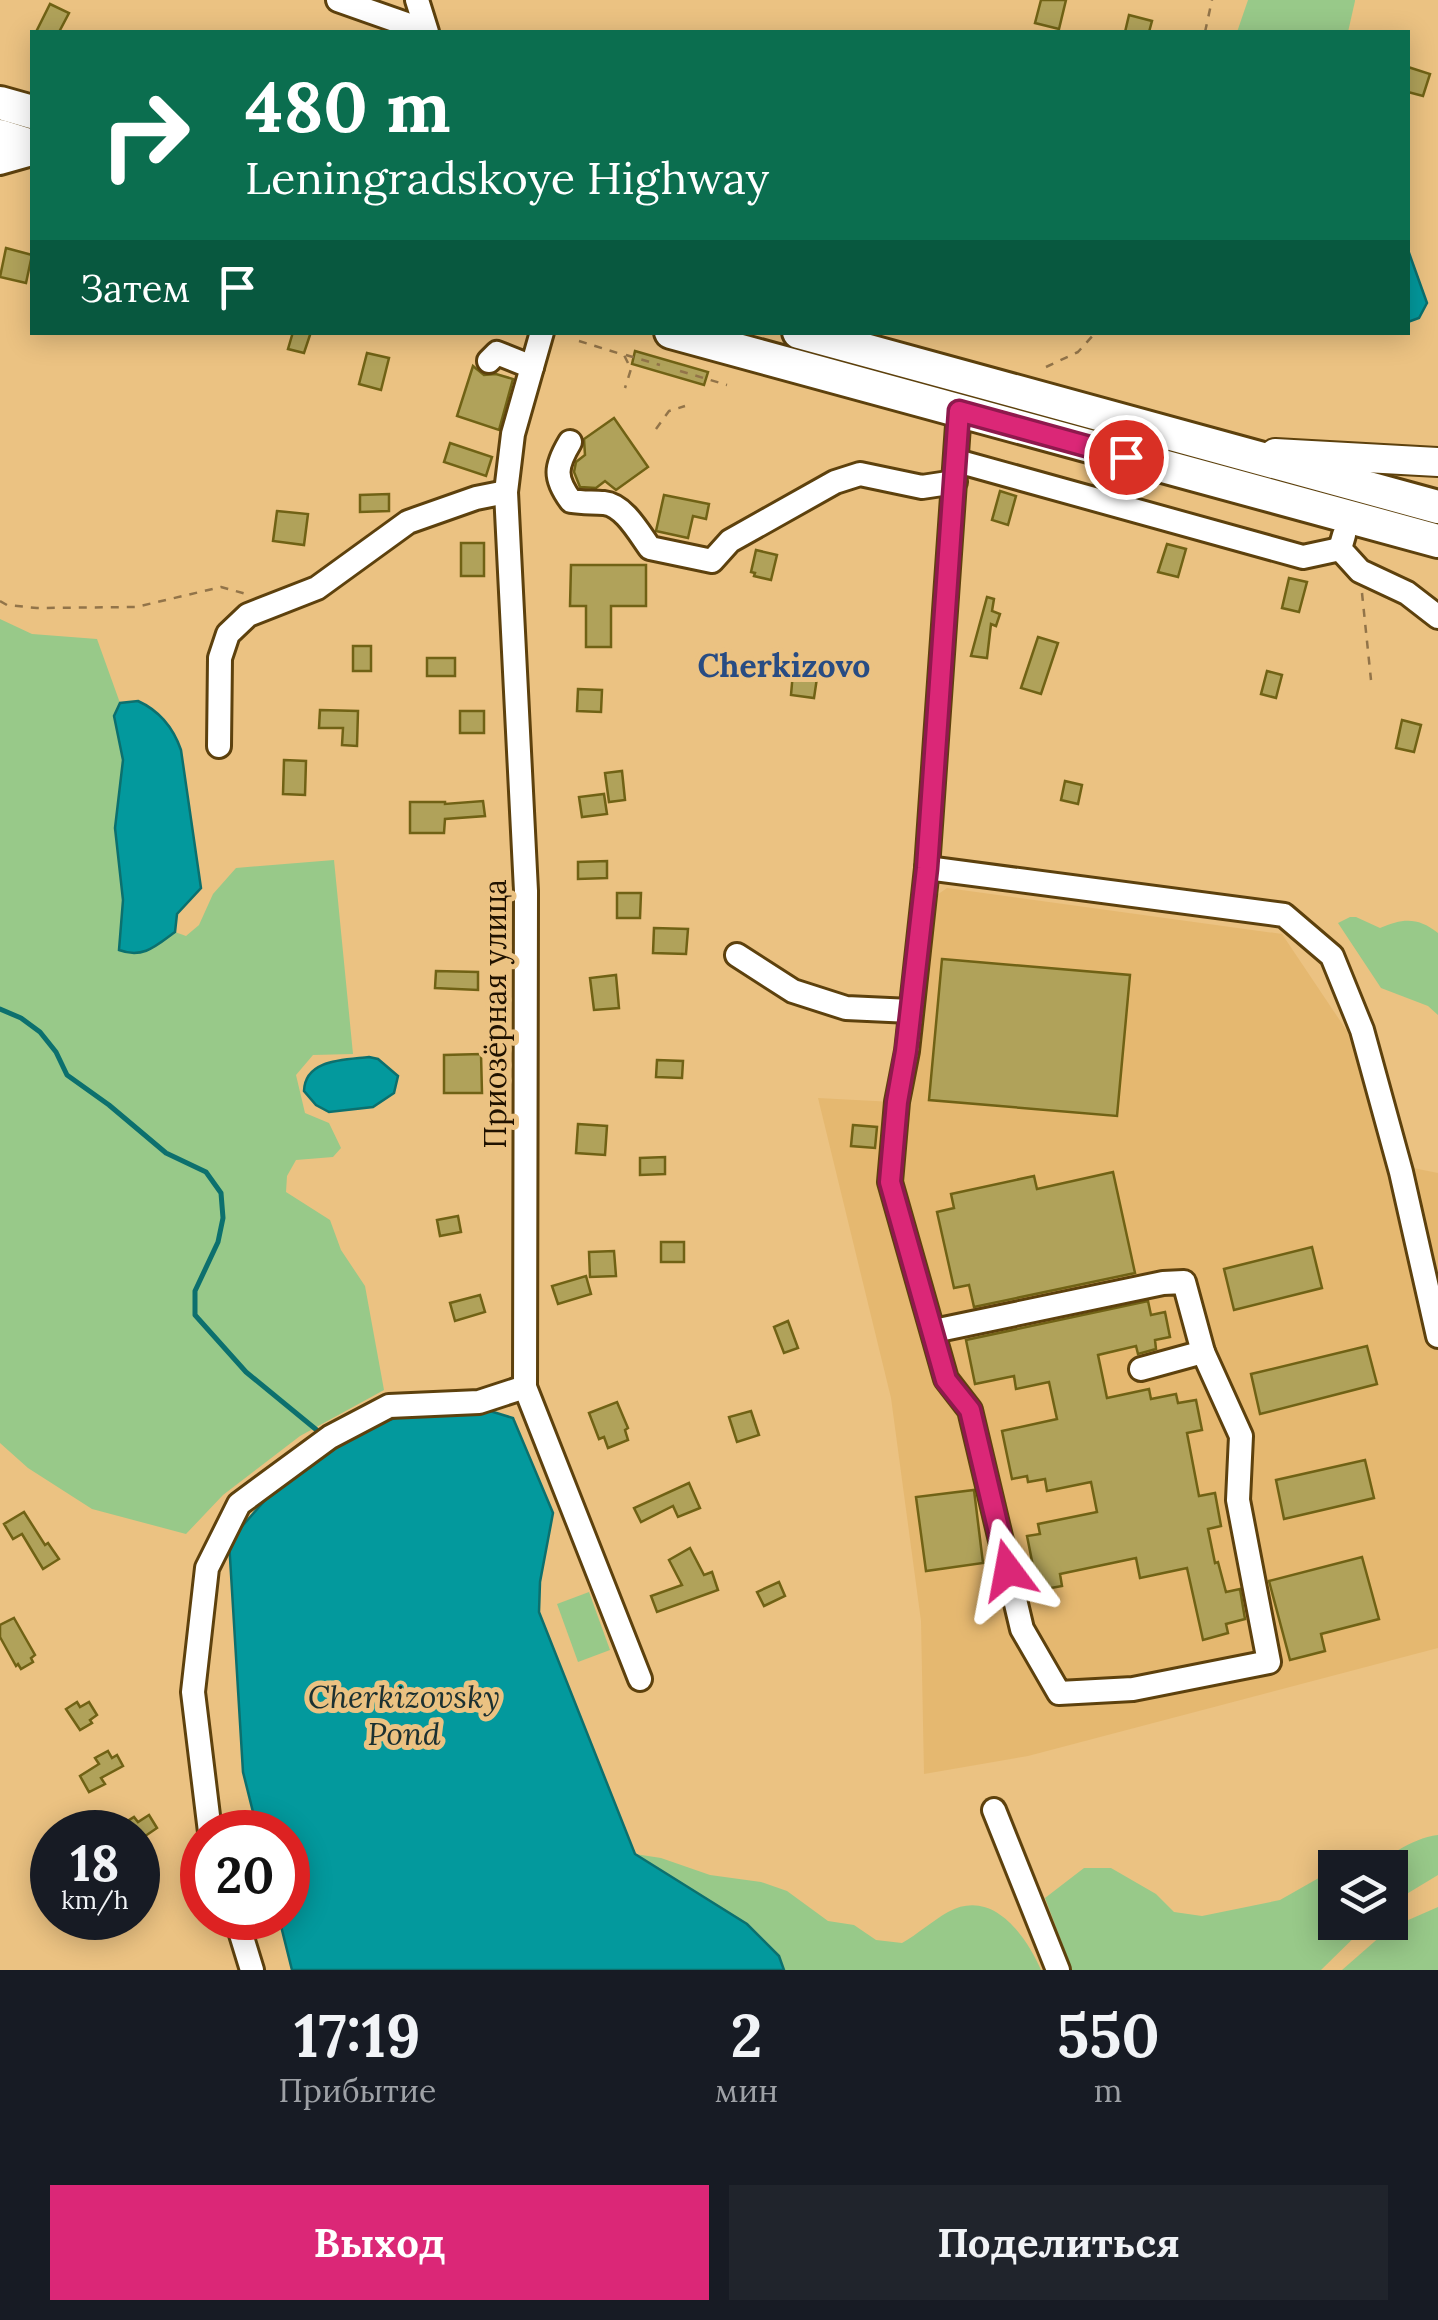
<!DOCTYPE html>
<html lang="ru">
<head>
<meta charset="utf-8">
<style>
  :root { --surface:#171b24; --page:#20242c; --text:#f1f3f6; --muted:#9ea1a6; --accent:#db2777 }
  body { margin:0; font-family:Lora,serif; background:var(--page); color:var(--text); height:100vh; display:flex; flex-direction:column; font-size:38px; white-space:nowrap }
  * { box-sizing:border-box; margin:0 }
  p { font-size:32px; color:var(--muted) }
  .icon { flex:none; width:55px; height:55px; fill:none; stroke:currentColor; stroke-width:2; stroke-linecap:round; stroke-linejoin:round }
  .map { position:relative; height:1970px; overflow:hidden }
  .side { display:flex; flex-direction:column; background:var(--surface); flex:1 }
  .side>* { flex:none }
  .hud { position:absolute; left:30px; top:30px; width:1380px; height:305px; border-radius:0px; box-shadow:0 5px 25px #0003; background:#0b6e4f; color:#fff; overflow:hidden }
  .fabs { position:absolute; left:1318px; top:1850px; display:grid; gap:20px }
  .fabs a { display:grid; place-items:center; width:90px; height:90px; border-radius:0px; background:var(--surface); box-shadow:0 5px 25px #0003; font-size:50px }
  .speed { position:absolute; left:30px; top:1810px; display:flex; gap:20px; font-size:50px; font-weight:700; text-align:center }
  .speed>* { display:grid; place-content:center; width:130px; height:130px; border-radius:50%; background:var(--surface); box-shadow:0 5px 25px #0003; line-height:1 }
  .speed small { font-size:25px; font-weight:400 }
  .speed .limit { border:15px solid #d22; background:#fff; color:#111 }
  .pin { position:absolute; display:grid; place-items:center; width:85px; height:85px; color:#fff; margin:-42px; border:5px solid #fff; border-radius:50%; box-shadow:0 2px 10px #0007 }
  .me { position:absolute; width:110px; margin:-55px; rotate:347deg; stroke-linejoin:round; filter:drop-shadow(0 0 8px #0008) }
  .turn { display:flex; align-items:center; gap:35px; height:210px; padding:0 50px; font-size:45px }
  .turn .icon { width:130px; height:130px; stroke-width:2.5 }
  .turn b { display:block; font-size:70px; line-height:85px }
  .then { display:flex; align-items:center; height:95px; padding:0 50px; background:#0003; gap:20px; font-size:38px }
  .eta { display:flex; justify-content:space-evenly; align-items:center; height:170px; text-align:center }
  .eta b { font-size:60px; font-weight:700; line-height:70px }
  .primary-button { display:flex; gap:20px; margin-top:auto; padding:20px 50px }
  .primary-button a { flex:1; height:115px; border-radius:0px; background:var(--accent); color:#fff; font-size:40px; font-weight:700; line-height:115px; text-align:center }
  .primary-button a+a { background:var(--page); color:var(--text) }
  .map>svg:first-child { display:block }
  .built { fill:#e5b870 }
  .green { fill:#98c989 }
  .water { fill:#03999d; stroke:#0c706e; stroke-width:2.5 }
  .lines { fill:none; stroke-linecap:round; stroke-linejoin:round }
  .stream { stroke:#0c706e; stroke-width:5 }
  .building { fill:#b0a25a; stroke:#706215; stroke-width:2.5 }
  .minor-casing { stroke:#5d410d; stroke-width:28 }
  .major-casing { stroke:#5d410d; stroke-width:32 }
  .highway-casing { stroke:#5d410d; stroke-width:38 }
  .path { stroke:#927449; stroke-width:2.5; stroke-dasharray:8 8; stroke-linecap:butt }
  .minor { stroke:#fff; stroke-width:22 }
  .major { stroke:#fff; stroke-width:28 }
  .highway { stroke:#fff; stroke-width:32 }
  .route-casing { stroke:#8e194d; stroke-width:25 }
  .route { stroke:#db2777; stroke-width:18 }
  .labels { text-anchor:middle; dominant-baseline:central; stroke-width:10; stroke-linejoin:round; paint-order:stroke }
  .street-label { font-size:30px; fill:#201200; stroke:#ebc282 }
  .neighbourhood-label { font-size:32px; font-weight:bold; fill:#284c83; stroke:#ebc282 }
  .water-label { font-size:32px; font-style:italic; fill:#1b3031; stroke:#ebc282 }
</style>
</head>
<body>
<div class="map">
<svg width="1438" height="1970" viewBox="0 0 1438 1970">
  <rect width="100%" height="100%" fill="#ebc282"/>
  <!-- built -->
  <path class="built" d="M947,888L1282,934L1347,1031L1398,1165L1438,1173V1648L1028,1756L924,1774L921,1621L891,1398L818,1098L912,1103L937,895Z"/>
  <!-- green -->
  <g class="green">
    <path d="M1248,0H1355V1L1348,32H1237Z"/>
    <path d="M0,619L32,634L97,639L120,703L114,717L123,760L115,828L123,900L119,950C143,959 156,946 175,932L186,936L199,925L213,894L236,868L334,860L353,1054L313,1055L296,1075L305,1113L329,1123L341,1148L333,1157L296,1160L287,1176L286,1192L330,1220L341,1250L365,1286L384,1390L300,1436L223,1495L186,1534L92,1509L28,1468L0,1443Z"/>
    <path d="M1350,917H1356L1380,928C1403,918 1418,917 1438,933V1015L1428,1006L1381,988L1338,923Z"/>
    <path d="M589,1592L610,1650L578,1662L557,1604Z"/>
    <path d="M1438,1835V1875L1390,1904V1868L1359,1867C1388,1861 1409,1838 1438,1835Z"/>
    <path d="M635,1854L661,1858L710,1875L761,1882L787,1891L828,1921L854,1925L876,1940L902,1943C918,1934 932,1921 948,1912C992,1888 1025,1934 1041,1970H784L778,1956Z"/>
    <path d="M1084,1868H1111L1156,1894L1174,1912L1202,1916L1280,1900L1324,1875L1335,1873V1922L1369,1923L1321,1970H1072L1045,1898Z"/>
    <path d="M1438,1907V1970H1342L1390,1928Z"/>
  </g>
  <!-- water -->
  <g class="water">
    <path d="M1408,250L1427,303L1419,318L1408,322Z"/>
    <path d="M138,701C160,711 173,727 181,750L201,888L177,914L175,932C156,946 143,959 119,950L123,900L115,828L123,760L114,716L120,703Z"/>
    <path d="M369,1057L378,1059L398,1076L394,1093L373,1107L329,1112L316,1105L304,1091C305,1059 344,1060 369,1057Z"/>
    <path d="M490,1411L513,1418L553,1513L540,1582L539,1612L635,1854L747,1924L779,1956L784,1970H292L279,1918H288V1832H258L243,1772L229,1541L282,1481L375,1424L416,1412Z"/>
  </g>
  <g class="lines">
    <!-- stream -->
    <path class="stream" d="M0,1009L21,1018L40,1032L56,1052L67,1075L109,1105L166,1153L206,1172L221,1193L223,1218L218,1242L195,1291V1315L246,1372L324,1436"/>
  </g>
  <!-- building -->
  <g class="building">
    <path d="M1041,0H1066L1059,29L1035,23Z"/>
    <path d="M50,4L69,13L59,32H36Z"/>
    <path d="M1129,15L1152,21L1149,32H1125Z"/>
    <path d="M1408,67L1430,74L1423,96L1408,92Z"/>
    <path d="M6,248L32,255L26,283L0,277Z"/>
    <path d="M293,332H311L304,353L288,349Z"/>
    <path d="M635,351L708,372L704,385L632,364Z"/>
    <path d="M367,353L389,358L381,390L359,384Z"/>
    <path d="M473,366L484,375L496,374L513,379L499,430L457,416Z"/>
    <path d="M614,418L648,467L616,490L605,481L596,488L580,487L574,472L576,462L585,455L584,439Z"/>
    <path d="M450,443L492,457L486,476L444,462Z"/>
    <path d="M1000,491L1016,496L1008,525L992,520Z"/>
    <path d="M389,494V511L360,512V495Z"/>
    <path d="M664,495L709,504L706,519L693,516L688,538L656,531Z"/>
    <path d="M277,511L308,514L304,545L273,541Z"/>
    <rect x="461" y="543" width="23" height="33"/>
    <path d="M1167,544L1186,549L1178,577L1158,572Z"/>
    <path d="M756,550L777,555L771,580L754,576L755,573L751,572Z"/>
    <path d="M571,565H646V606H611V647H586V606H570Z"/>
    <path d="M1289,578L1307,582L1299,612L1282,608Z"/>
    <path d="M987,597L994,599L992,611L1000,614L996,626L991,624L987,658L971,656Z"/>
    <path d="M1038,637L1058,643L1041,694L1021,688Z"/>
    <rect x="353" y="646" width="18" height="25"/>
    <rect x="427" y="658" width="28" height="18"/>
    <path d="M1267,671L1282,675L1276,698L1261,694Z"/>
    <path d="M793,672L817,678L814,698L791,695Z"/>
    <path d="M578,689L602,690L601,712L577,711Z"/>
    <path d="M320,710L358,711L357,746L342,745L343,728H319Z"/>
    <rect x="460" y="711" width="24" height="22"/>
    <path d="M1402,720L1421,725L1414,752L1396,748Z"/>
    <path d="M284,760L306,761L305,795L283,794Z"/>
    <path d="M622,771L625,800L609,802L605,773Z"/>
    <path d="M1065,781L1082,785L1078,804L1061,800Z"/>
    <path d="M604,794L607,814L582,817L579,797Z"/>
    <path d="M483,801L485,816L445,819L444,833H410V802H445V804Z"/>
    <path d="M607,861V878L578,879V862Z"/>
    <path d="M617,893H641L640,918H617Z"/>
    <path d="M654,928L688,929L686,954L653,953Z"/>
    <path d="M942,959L1130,975L1117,1116L929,1100Z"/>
    <path d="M436,971L478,972V990L435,988Z"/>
    <path d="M616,975L619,1008L594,1010L590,978Z"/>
    <path d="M481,1054L482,1093H444V1055Z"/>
    <path d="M657,1060L683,1061L682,1078L656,1077Z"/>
    <path d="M578,1124L607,1126L605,1155L576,1153Z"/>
    <path d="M853,1125L877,1127L875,1148L851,1146Z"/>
    <path d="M665,1157V1174L640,1175V1158Z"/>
    <path d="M1113,1172L1135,1273L974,1307L969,1285L954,1288L937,1212L954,1208L951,1194L1034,1176L1037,1189Z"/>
    <path d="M458,1216L461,1232L440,1236L437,1220Z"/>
    <rect x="661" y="1242" width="23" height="20"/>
    <path d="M1312,1247L1322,1288L1234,1310L1224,1269Z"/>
    <path d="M614,1251L616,1276L590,1277L589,1252Z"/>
    <path d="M586,1276L591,1294L558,1304L552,1286Z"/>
    <path d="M480,1295L485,1312L455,1321L450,1303Z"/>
    <path d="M1148,1301L1151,1315L1165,1312L1170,1337L1155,1340L1156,1349L1138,1354L1136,1346L1098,1355L1107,1398L1149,1389L1151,1399L1176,1394L1178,1403L1196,1400L1202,1430L1187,1433L1199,1496L1215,1493L1221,1526L1208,1529L1215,1563L1218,1562L1226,1592L1240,1589L1245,1619L1226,1624L1228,1633L1203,1640L1187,1568L1140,1578L1136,1558L1060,1574L1062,1586L1029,1592L1023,1563L1032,1561L1027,1536L1040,1534L1038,1524L1097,1512L1091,1482L1047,1491L1045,1479L1028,1482L1027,1476L1012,1479L1002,1431L1057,1419L1049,1382L1016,1389L1014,1376L975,1384L966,1340Z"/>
    <path d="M788,1321L798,1348L784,1353L774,1327Z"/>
    <path d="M1367,1346L1377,1384L1260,1414L1251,1374Z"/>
    <path d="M617,1402L628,1428L625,1430L628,1440L608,1448L604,1437L599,1439L589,1413Z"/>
    <path d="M751,1411L759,1435L737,1442L729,1417Z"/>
    <path d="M1365,1460L1374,1498L1284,1519L1276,1480Z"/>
    <path d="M689,1483L700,1508L678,1517L673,1506L641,1522L634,1508Z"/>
    <path d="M974,1490L983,1563L926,1571L916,1497Z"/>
    <path d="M24,1512L45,1545L48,1543L59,1559L43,1569L22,1534L13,1539L4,1524Z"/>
    <path d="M690,1548L704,1575L712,1572L718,1590L657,1612L651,1596L682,1585L669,1560Z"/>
    <path d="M1362,1557L1379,1619L1321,1634L1325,1651L1290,1660L1269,1581Z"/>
    <path d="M779,1582L785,1596L764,1606L757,1592Z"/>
    <path d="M14,1618L35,1655L31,1658L33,1662L21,1669L18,1664L16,1666L0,1637V1625Z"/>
    <path d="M77,1702L80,1707L89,1702L97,1715L90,1720L92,1723L80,1730L66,1709Z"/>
    <path d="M108,1751L112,1758L117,1755L123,1766L101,1778L105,1784L89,1792L80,1776L99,1764L95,1758Z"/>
    <path d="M149,1815L157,1828L138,1841V1832H110L134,1817L138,1822Z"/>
  </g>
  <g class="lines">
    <defs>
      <g id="minor">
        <path d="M338,0L426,31"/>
        <path d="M417,0L427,32"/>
        <path d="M0,163L32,154"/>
        <path d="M542,332L513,434L506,492L526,891L525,1387L640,1679"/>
        <path d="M489,361L497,353L532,367"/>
        <path d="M959,411L927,868L907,1051L897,1102L890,1182L946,1379L970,1410L1022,1629L1059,1693L1133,1689L1269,1662L1238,1500L1241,1436L1203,1352"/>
        <path d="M570,442C555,467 554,478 571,501C583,503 592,502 604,503C624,505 639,533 650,548L712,561L730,541L835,482L860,474L922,487L955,482"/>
        <path d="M957,461L1303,557L1340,549"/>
        <path d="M1344,535L1340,549L1360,571L1407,593L1438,617"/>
        <path d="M219,746L220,658L228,634L248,615L317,588L408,522L476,498L506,492"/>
        <path d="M927,868L1284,915L1332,956L1362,1030L1401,1172L1438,1336"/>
        <path d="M737,955L793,991L846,1008L911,1011"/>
        <path d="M934,1331L1163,1283L1184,1282L1203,1352L1141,1369"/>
        <path d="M994,1810L1058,1970"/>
        <path d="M210,1832L193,1692L207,1568L239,1504L330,1437L389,1406L479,1402L525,1387"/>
        <path d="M236,1918L252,1970"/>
      </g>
      <path id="major" d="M1275,453L1438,462"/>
      <g id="highway">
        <path d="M0,103L32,112"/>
        <path d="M0,136L32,146"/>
        <path d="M671,332L1438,541"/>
        <path d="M799,332L1438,507"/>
      </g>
    </defs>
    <!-- minor casing -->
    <use href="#minor" class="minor-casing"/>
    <!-- major casing -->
    <use href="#major" class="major-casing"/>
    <!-- highway casing -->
    <use href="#highway" class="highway-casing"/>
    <!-- path -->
    <g class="path">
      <path d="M1205,32L1212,0"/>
      <path d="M579,341L624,355L631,369L625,388"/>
      <path d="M626,355L660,365"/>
      <path d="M1046,367L1078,352L1096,332"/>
      <path d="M680,371L727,385"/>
      <path d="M656,429L669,411L685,406"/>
      <path d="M1362,593L1371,680"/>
      <path d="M0,601L7,605L37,608L136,607L221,587L246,594"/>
    </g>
    <!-- minor -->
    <use href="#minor" class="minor"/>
    <!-- major -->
    <use href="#major" class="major"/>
    <!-- highway -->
    <use href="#highway" class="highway"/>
  </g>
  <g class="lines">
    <defs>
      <path id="route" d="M1008,1570L970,1410L946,1380L890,1182L897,1102L906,1051L927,868L959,411L1126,457"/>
    </defs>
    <!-- route casing -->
    <use href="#route" class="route-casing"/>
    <!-- route -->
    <use href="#route" class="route"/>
  </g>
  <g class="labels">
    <!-- street labels -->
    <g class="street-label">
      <text transform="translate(495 1014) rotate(-90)">Приозёрная улица</text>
    </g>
    <!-- neighbourhood labels -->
    <g class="neighbourhood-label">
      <text x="784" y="665">Cherkizovo</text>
    </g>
    <!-- water labels -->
    <g class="water-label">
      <text x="404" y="1696">Cherkizovsky<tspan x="404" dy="37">Pond</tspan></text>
    </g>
  </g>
</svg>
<div class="fabs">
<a><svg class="icon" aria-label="layers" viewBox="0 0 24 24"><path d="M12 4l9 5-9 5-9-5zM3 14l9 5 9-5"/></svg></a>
</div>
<div class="speed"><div>18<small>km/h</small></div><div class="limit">20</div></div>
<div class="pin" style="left:1126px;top:457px;background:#d93025"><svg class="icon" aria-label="arrive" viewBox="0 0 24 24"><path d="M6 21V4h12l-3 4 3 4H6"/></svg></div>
<svg class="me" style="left:1008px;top:1570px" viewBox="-20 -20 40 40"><path d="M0-17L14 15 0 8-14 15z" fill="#db2777" stroke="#fff" stroke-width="4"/></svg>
<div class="hud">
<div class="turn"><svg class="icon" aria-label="right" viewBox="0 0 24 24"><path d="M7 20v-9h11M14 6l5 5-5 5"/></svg><div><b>480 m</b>Leningradskoye Highway</div></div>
<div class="then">Затем<svg class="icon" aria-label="arrive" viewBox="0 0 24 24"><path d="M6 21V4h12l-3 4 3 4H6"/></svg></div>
</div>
</div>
<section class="side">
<div class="eta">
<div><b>17:19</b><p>Прибытие</p></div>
<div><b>2</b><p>мин</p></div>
<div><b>550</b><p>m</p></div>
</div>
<div class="primary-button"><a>Выход</a><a>Поделиться</a></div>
</section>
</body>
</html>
